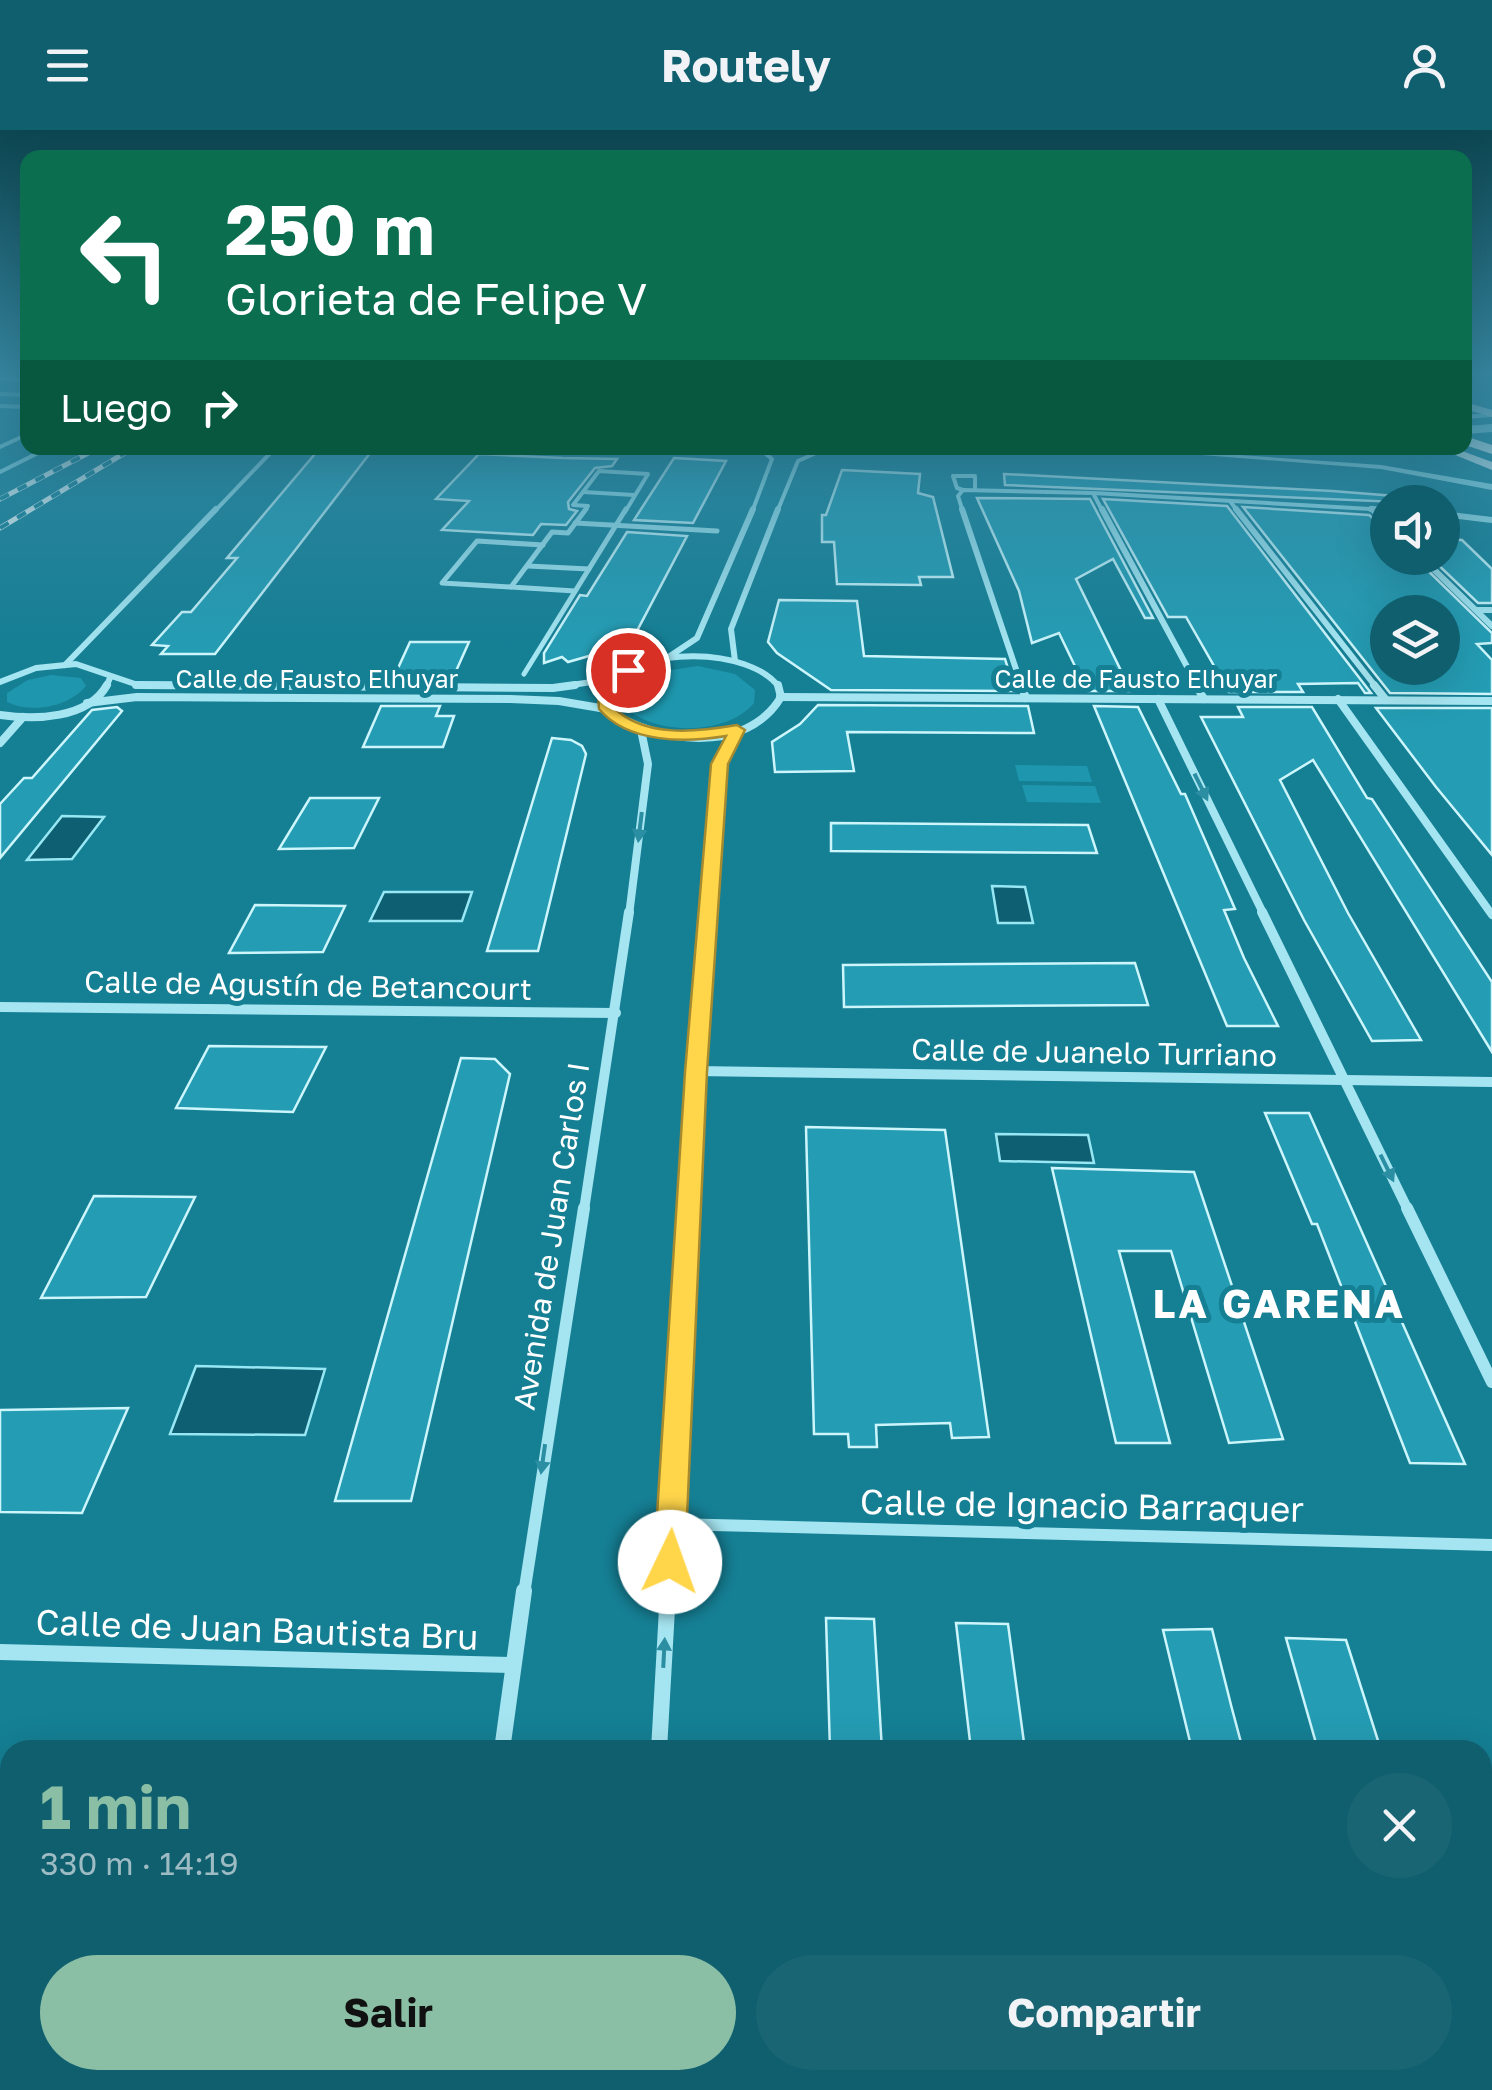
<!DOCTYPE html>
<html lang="es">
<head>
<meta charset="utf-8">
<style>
  :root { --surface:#105f6f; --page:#196574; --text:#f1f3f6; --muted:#9cbbc3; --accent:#8abfa5 }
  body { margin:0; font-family:"Golos Text",sans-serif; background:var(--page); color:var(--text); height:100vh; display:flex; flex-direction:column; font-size:38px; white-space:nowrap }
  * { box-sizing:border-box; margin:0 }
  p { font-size:32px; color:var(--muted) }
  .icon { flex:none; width:55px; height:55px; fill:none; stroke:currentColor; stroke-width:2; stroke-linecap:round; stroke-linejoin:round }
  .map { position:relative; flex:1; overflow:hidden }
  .details { position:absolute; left:0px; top:1610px; width:1492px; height:350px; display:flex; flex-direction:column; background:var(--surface); border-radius:30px 30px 0 0; box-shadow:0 10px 40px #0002 }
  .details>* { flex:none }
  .hud { position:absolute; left:20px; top:20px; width:1452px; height:305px; border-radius:20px; box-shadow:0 10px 40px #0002; background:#0b6e4f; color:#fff; overflow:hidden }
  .fabs { position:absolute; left:1370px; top:355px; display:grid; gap:20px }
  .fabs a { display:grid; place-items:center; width:90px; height:90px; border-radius:50%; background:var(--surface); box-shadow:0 10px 40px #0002; font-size:50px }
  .pin { position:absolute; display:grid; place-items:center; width:85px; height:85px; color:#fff; margin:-42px; border:5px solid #fff; border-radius:50%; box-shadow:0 2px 10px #0007 }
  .me { position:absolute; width:110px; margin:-55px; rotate:3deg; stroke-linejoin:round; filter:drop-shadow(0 0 8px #0008) }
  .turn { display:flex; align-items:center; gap:35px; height:210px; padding:0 40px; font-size:45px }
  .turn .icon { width:130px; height:130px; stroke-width:2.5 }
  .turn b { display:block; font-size:70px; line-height:85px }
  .then { display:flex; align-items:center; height:95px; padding:0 40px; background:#0003; gap:20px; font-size:38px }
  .round { display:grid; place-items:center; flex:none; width:105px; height:105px; border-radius:52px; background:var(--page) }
  .headline { display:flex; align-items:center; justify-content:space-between; height:170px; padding:0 40px }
  h1 { font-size:60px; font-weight:700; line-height:75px; color:var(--accent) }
  .cta { display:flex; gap:20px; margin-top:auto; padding:20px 40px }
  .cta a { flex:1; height:115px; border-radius:60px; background:var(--accent); color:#111; font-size:40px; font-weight:700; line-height:115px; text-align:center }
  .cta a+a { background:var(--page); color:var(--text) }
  header { display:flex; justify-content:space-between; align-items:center; height:130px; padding:0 40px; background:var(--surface); font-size:45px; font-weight:700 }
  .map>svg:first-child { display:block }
  .green { fill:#1e97ae }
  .water { fill:#0e5f71; stroke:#98e7f4; stroke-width:2.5 }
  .building { fill:#249cb3; stroke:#ccf5fc; stroke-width:2.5; fill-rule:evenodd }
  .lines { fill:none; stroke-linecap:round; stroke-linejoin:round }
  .pedestrian-far1 { stroke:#a5e5f1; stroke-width:4 }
  .pedestrian { stroke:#a5e5f1; stroke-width:5 }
  .minor-far5 { stroke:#a5e5f1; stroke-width:4 }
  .minor-far4 { stroke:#a5e5f1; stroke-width:6 }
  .minor-far3 { stroke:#a5e5f1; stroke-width:8 }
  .minor-far2 { stroke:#a5e5f1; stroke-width:10 }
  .minor-far1 { stroke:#a5e5f1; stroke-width:12 }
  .minor { stroke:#a5e5f1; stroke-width:16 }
  .tertiary { fill:#a5e5f1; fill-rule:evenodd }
  .trunk { fill:#f8feff; fill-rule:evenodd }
  .motorway { fill:#fff; fill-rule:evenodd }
  .rail-casing { stroke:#fff; stroke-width:5 }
  .rail { stroke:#157f94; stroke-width:4; stroke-dasharray:10; stroke-linecap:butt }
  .tertiary-bridge { stroke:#a5e5f1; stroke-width:8 }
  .oneway { fill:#2b8ea2 }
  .route { fill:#ffd54a; stroke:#a68a30; stroke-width:2.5 }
  .labels { text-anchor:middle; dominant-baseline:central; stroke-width:10; stroke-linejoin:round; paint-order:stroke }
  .far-street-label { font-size:25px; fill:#fff; stroke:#157f94 }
  .street-label { font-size:30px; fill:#fff; stroke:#157f94 }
  .near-street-label { font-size:35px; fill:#fff; stroke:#157f94 }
  .district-label { font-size:40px; font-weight:bold; letter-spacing:2.5px; fill:#fff; stroke:#157f94 }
</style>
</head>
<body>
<header><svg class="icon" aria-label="menu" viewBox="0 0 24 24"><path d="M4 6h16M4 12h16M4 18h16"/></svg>Routely<svg class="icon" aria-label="person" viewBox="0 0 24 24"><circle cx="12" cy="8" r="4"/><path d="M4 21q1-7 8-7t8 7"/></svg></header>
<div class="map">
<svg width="1492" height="1960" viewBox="0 0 1492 1960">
  <rect width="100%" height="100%" fill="#157f94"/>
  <!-- green -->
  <g class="green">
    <path d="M698,536L735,544L755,560L754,573C727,606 653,606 624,576V561L645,544Z"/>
    <path d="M51,545L81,548L86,556C69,577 31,584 7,572V563L28,550Z"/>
    <path d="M1015,635L1087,636L1092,652L1019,651Z"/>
    <path d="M1022,655L1095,656L1101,673L1027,672Z"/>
  </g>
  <!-- water -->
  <g class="water">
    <path d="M62,686L104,687L72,729L27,730Z"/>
    <path d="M992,756L1025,757L1033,793H998Z"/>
    <path d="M384,762H472L462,791H370Z"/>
    <path d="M996,1004L1088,1005L1094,1033L1000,1031Z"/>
    <path d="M196,1236L325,1239L305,1305L170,1304Z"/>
  </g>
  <!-- building -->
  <g class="building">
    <path d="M320,318H374L215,524H161L168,516L152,515L182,482H191L237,428H227Z"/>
    <path d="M479,324L563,328L617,329L612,336L595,338L568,372L569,379L577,381L566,395L541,394L533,405L442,400L469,371L436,369Z"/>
    <path d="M674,328L726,331L693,393L634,390Z"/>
    <path d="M842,340L920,344L918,363L933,367L953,447H919L921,455L837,454L834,412H822V385H826Z"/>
    <path d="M1004,344L1332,361L1395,366L1397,372L1005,355Z"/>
    <path d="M977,368L1090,369L1153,488H1145L1113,429L1076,449L1131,561H1087L1059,503L1032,513L1019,461Z"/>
    <path d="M1103,369L1227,376L1371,563H1365L1358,553L1298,554L1303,562H1229L1186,487H1168Z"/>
    <path d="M1243,377L1369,385L1388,401V428H1415L1492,503V513L1477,514L1492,530V564L1390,563ZM1388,482H1442V538H1388Z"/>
    <path d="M627,402L687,406L637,501L648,509L568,532L562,527L544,533V523L580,465L587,466Z"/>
    <path d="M1442,409L1462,410L1492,439V473H1478L1431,428H1442Z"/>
    <path d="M779,470L857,471L864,526L1005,529L1015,561L831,560L777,523L768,512Z"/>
    <path d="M410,512H469L452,550L393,549Z"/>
    <path d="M818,575L1028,576L1034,603L847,602L854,641L775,642L772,612L800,594Z"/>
    <path d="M381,576H440L436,586H454L443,617H363Z"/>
    <path d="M1094,576L1138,577L1181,664H1185L1235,779L1224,780L1244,828L1278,896H1227Z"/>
    <path d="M117,577L122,581L0,728V674L24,648H32L92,580Z"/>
    <path d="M1238,577H1312L1367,668L1372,669L1492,852V922L1313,630L1280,650L1348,783L1421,910L1372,911L1304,790L1201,587H1243Z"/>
    <path d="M1376,578H1492V725L1436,657Z"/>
    <path d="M552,608L571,610L582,616L586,624L538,821H487Z"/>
    <path d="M310,668H379L354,718L279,719Z"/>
    <path d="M831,693L1088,695L1097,723L831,721Z"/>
    <path d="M255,775L345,776L323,822L229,823Z"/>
    <path d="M1135,833L1148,875L844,877L843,835Z"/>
    <path d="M209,916L326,917L293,982L176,978Z"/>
    <path d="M461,928L495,929L510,944L411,1371H335Z"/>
    <path d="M1265,983H1309L1465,1334L1410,1333L1317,1094H1312Z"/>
    <path d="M806,997L945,1000L989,1307L952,1308L950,1293L876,1295L877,1317H849L848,1304H814Z"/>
    <path d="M1052,1038L1194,1042L1283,1309L1229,1313L1171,1121H1119L1170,1313H1116Z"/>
    <path d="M94,1066L195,1067L146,1167L41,1168Z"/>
    <path d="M128,1278L82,1383L0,1382V1280Z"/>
    <path d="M826,1488L874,1489L882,1620H830Z"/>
    <path d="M956,1493L1008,1494L1025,1620H971Z"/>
    <path d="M1212,1499L1231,1575L1243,1620H1192L1163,1500Z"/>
    <path d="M1286,1508L1346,1510L1381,1620H1318Z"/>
  </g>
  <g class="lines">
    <!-- pedestrian-far1 -->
    <g class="pedestrian-far1">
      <path d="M583,362L634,365"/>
      <path d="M584,382L588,376L573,375L599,341L648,344L625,382"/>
    </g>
    <!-- pedestrian -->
    <g class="pedestrian">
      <path d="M575,393L717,401"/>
      <path d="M528,436L589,439"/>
      <path d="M511,457L442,453L477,411L543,415"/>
      <path d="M575,461L511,457L552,402L568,403L586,379"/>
      <path d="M524,544L626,379"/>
    </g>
    <!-- minor-far5 -->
    <g class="minor-far5">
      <path d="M0,249H28"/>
      <path d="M0,276L28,277"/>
      <path d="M0,317L28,304"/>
      <path d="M0,342L48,318"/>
      <path d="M963,360L957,358L953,346H975V358"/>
      <path d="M1093,363L1103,382"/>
      <path d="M1230,371L1238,382"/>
      <path d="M214,382L275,318"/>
      <path d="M752,382L772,329L759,318"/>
      <path d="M777,382L798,331L825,319"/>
      <path d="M963,382L958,366L963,360L1093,363L1388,380"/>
    </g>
    <!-- minor-far4 -->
    <g class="minor-far4">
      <path d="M962,379L1022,557"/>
      <path d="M1102,379L1198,557"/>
      <path d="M1236,379L1376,557"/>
      <path d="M1371,379L1388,380"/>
      <path d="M1372,379L1388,394"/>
      <path d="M1442,384L1492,390"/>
      <path d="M1422,428L1492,496"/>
      <path d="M1477,480H1492"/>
      <path d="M670,526L697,508L753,379"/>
      <path d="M735,531L731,499L778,379"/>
      <path d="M65,535L216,379"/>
      <path d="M0,552L36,538L76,534L138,555L438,557"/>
      <path d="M106,557L110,548"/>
      <path d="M559,557L617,548"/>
      <path d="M609,557C638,515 750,517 779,557"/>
    </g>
    <!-- minor-far3 -->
    <g class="minor-far3">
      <path d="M136,555L553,558L575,555"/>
      <path d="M611,555L606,579C655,613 746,626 781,567L778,555"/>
      <path d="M1021,555L1026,568"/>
      <path d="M1196,555L1204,569"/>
      <path d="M1374,555L1386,570"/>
      <path d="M780,567L1492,571"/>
      <path d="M1158,569L1264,785"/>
      <path d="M1338,569L1492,785"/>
      <path d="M87,573L137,567L510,569L559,571L606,579"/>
      <path d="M0,585C35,590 88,589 107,555"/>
      <path d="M0,613L23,587"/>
      <path d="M629,785L648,634L641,600"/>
      <path d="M708,785L720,634L737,600"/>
    </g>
    <!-- minor-far2 -->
    <g class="minor-far2">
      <path d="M1262,782L1408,1080"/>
      <path d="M0,877L616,883"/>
      <path d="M696,941L1492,952"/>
      <path d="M584,1080L629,782"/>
      <path d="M688,1080L708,782"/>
    </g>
    <!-- minor-far1 -->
    <g class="minor-far1">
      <path d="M1407,1078L1492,1252"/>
      <path d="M672,1394L1492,1415"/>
      <path d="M524,1464L584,1078"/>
      <path d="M668,1464L689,1078"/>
    </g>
    <!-- minor -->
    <g class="minor">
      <path d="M0,1522L513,1535"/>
      <path d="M502,1620L524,1461"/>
      <path d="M659,1620L668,1461"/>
      <path d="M459,1960L460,1950"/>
      <path d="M639,1960L640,1950"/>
    </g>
    <!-- tertiary -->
    <g class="tertiary">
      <path d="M0,262L28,263V267L0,266Z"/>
      <path d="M1492,283V287L1465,289V285Z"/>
      <path d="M766,318H840L836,320H770Z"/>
      <path d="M1111,318H1141L1381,335L1492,354V360L1381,339Z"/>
    </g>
    <!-- trunk -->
    <g class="trunk">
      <path d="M1465,272L1492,280V287L1465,279Z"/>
      <path d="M1438,318H1454L1492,332V340Z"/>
    </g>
    <!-- motorway -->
    <path class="motorway" d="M1465,306L1492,315V324L1465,315Z"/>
    <defs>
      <g id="rail">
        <path d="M0,369L98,318"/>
        <path d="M0,398L133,318"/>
      </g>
    </defs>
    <!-- rail casing -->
    <use href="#rail" class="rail-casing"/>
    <!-- rail -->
    <use href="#rail" class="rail"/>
    <!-- tertiary-bridge -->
    <path class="tertiary-bridge" d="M1465,300L1492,298"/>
  </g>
  <!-- one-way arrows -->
  <defs><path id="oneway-solid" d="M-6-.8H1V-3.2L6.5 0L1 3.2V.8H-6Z" transform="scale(2.5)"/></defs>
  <g class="oneway">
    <use href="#oneway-solid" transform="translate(1201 657) rotate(64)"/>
    <use href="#oneway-solid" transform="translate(640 697) rotate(97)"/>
    <use href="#oneway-solid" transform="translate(1387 1038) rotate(64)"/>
    <use href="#oneway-solid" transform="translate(543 1329) rotate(98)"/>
    <use href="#oneway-solid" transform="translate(664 1523) rotate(-87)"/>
  </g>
  <!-- sky -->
  <linearGradient id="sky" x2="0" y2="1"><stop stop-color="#0c4651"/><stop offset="0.47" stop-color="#35859f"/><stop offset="1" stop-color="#35859f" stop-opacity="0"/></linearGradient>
  <rect width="1492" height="519" fill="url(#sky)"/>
  <!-- route -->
  <path class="route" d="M628,536L635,540L612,565L614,578C646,608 696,602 737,595L745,600L728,634L707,942L685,1432L681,1442L670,1447L658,1442L654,1432L685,942L711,634L726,606C684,613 628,613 599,579L598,564Z"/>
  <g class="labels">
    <!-- far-street labels -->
    <g class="far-street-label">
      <text x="317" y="548">Calle de Fausto Elhuyar</text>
      <text x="1136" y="548">Calle de Fausto Elhuyar</text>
    </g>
    <!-- street labels -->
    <g class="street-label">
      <text transform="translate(308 855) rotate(1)">Calle de Agustín de Betancourt</text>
      <text transform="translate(1094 922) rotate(1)">Calle de Juanelo Turriano</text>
      <text transform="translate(551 1106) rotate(-81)">Avenida de Juan Carlos I</text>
    </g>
    <!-- near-street labels -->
    <g class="near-street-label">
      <text transform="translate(1082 1375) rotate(1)">Calle de Ignacio Barraquer</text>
      <text transform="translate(257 1499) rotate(2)">Calle de Juan Bautista Bru</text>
    </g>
    <!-- district labels -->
    <g class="district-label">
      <text x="1279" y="1173">LA GARENA</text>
    </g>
  </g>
</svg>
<div class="fabs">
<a><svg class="icon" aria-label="sound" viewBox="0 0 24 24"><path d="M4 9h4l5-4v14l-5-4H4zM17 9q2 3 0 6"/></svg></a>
<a><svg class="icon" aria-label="layers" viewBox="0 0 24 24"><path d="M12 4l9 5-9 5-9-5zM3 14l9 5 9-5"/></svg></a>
</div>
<div class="pin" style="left:628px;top:540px;background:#d93025"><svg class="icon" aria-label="arrive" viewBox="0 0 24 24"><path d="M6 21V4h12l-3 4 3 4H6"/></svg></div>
<svg class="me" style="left:670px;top:1432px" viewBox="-20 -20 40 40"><circle r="19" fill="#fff"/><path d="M0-13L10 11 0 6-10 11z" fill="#ffd54a"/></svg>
<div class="hud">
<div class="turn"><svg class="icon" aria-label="left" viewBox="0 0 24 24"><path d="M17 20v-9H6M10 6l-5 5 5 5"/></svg><div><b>250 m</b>Glorieta de Felipe V</div></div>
<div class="then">Luego<svg class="icon" aria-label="right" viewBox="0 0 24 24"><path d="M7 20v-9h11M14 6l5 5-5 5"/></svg></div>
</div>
<section class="details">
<div class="headline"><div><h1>1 min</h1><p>330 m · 14:19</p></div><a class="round"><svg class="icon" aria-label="close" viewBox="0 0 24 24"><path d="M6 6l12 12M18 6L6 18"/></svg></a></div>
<div class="cta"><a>Salir</a><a>Compartir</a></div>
</section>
</div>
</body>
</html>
